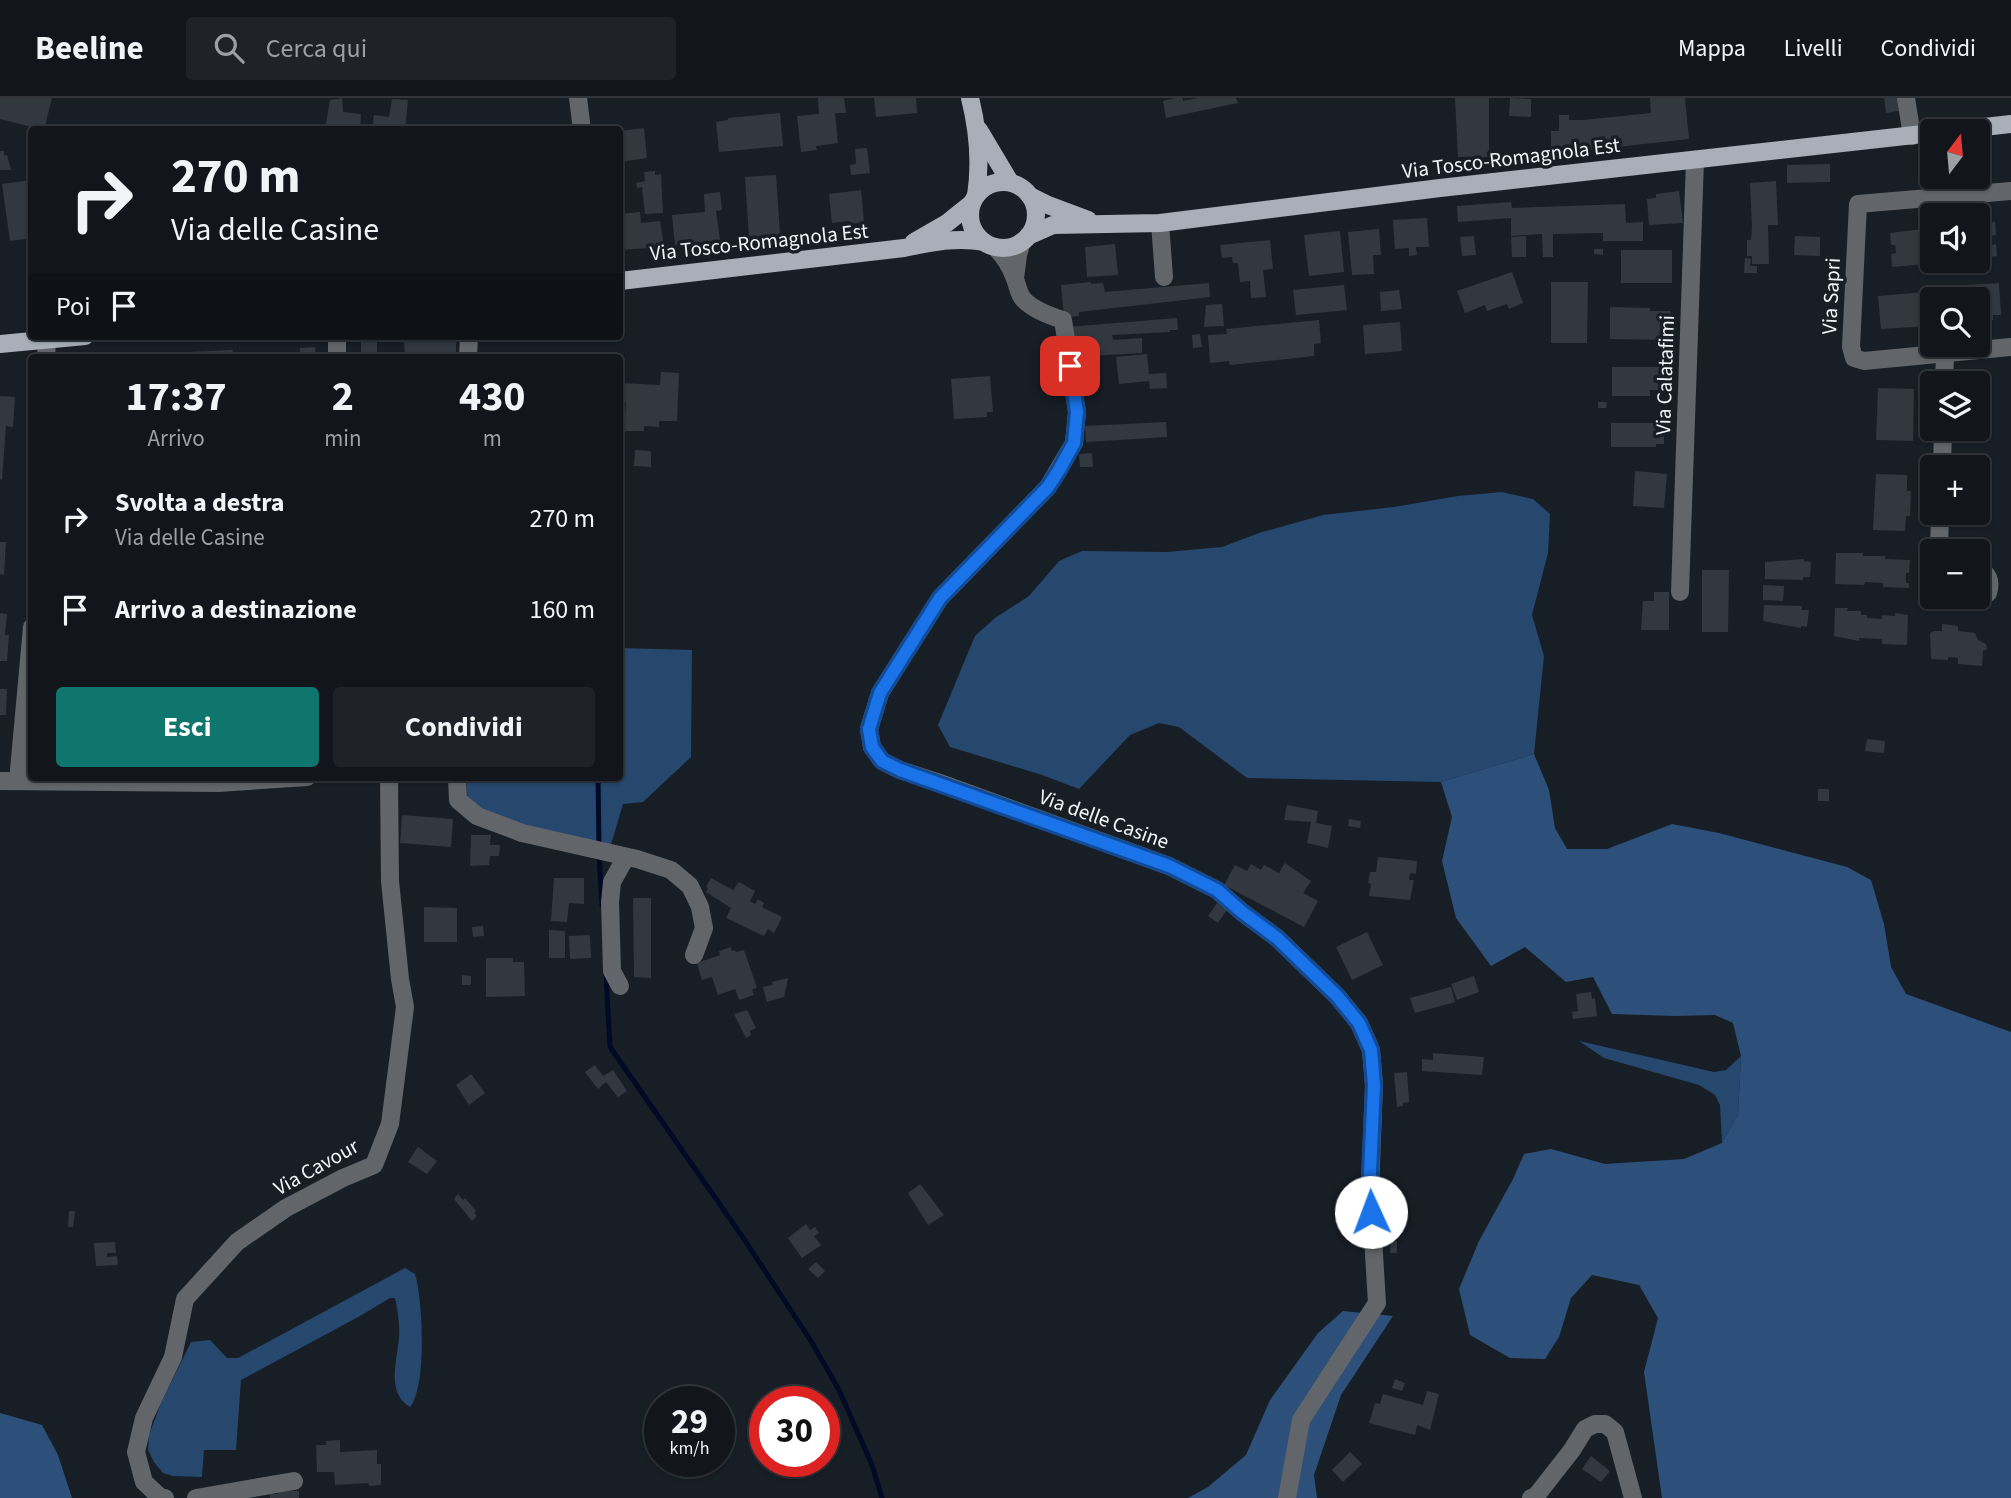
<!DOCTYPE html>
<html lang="it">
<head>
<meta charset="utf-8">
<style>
  :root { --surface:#12161c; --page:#1f2329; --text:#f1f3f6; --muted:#9c9fa3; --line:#31353b; --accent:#0f766e }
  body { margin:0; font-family:"Source Sans 3",sans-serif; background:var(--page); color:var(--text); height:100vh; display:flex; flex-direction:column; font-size:26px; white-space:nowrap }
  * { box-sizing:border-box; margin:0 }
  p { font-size:23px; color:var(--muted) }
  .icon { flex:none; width:38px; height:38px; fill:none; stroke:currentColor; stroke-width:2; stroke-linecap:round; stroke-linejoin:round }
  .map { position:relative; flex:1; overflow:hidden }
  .side { position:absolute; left:28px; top:256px; width:595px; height:427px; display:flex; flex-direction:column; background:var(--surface); border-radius:7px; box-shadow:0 2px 5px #0004,0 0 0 2px var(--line) }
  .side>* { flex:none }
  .top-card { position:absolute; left:28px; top:28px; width:595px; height:214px; border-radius:7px; box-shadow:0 2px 5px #0004,0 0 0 2px var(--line); background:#12161c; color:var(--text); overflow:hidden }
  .needle { width:46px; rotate:16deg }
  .buttons { position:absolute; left:1920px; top:21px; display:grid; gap:14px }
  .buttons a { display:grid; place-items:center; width:70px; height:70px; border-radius:7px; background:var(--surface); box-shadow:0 2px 5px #0004,0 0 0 2px var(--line); font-size:35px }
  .speed { position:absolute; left:644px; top:1288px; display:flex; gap:14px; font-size:35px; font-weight:700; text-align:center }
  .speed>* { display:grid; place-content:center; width:91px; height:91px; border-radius:50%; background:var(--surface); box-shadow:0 2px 5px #0004,0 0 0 2px var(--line); line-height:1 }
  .speed small { font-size:18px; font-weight:400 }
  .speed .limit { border:10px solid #d22; background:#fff; color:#111 }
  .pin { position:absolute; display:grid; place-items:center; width:60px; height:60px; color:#fff; margin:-30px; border-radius:14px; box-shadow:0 4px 10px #0006 }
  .me { position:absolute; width:77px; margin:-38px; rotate:358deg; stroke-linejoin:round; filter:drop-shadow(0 0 5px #0008) }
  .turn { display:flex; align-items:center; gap:24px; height:147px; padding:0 28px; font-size:32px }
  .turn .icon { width:91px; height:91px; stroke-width:2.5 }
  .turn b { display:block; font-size:49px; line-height:60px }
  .then { display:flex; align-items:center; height:66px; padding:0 28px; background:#0003; gap:14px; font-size:26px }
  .eta { display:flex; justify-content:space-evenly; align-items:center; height:119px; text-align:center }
  .eta b { font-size:42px; font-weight:700; line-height:49px }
  .button { display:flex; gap:14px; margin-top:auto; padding:14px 28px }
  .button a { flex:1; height:80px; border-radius:7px; background:var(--accent); color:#fff; font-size:28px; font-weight:700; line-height:80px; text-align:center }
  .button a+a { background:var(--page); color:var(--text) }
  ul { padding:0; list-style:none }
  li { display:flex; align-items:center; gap:21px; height:91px; padding:0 28px }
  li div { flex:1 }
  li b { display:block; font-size:26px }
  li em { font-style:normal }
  header { display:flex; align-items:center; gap:42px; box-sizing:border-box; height:98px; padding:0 35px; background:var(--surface); border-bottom:2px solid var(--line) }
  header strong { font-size:33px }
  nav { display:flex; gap:38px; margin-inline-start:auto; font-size:24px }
  .search { width:490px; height:63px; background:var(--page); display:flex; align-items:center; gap:18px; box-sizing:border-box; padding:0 24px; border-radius:7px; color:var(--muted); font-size:26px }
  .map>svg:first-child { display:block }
  .green { fill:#26476e }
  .forest { fill:#2c5079 }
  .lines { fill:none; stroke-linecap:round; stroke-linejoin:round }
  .stream { stroke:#000a26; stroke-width:5 }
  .building { fill:#313840 }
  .minor { stroke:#62666a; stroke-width:18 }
  .primary { stroke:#a8afb8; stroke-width:18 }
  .route-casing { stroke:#114b97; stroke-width:18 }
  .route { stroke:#1a73e8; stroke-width:12 }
  .labels { text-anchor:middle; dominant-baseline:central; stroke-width:7; stroke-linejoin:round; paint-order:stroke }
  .street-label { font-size:21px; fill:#f1f5fb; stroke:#181e26 }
</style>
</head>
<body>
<header>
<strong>Beeline</strong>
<div class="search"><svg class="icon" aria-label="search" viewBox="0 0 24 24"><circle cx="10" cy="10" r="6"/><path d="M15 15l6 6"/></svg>Cerca qui</div>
<nav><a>Mappa</a><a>Livelli</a><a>Condividi</a></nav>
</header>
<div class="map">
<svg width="2011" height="1400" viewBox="0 0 2011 1400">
  <rect width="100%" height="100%" fill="#181e26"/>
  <!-- green -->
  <g class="green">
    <path d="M1502,394L1533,401L1550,416L1548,455L1532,517L1544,558L1534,656L1441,684L1247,680L1179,629L1159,625L1130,637L1079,691L1042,677L950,649L938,627L975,538L995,520L1029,498L1059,463L1082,453L1167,454L1222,449L1259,435L1323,417L1394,409L1458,398Z"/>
    <path d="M620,550L692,552L691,659L643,704L623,706L610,750L487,717C467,704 466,703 467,679H620Z"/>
    <path d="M1579,943L1714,974L1726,972L1741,958L1738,1017L1722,1045L1720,1007L1715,997L1699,987L1604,960Z"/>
    <path d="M405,1170L415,1176C423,1201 427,1289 410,1309C386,1295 397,1263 399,1240C400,1228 398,1213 395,1200H390L360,1218L241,1282L236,1352H204L202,1379L173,1378L163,1375L154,1364L148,1352L149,1337L161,1305L191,1244L210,1242L227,1260H238Z"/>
  </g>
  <!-- forest -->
  <g class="forest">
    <path d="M1534,656L1549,692L1555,730L1567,751H1607L1672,726L1719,735L1847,769L1871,782L1884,826L1891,869L1906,896L2011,934V1400H1662L1644,1274L1658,1220L1639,1187L1592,1177L1571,1200L1559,1239L1545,1261L1510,1260L1470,1237L1459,1191L1479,1143L1513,1081L1524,1056L1551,1051L1605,1066L1684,1061L1722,1045L1738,1017L1741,958L1733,925L1715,917L1675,918L1612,916L1593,879L1566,884L1525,849L1491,868L1456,820L1442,763L1452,719L1441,684Z"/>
    <path d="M1343,1213L1393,1218L1341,1297L1314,1377L1317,1400H1188L1208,1389L1246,1357L1270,1302L1318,1235Z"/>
    <path d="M0,1315L42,1327L58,1357L72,1400H0Z"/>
  </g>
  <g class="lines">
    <!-- stream -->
    <g class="stream">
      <path d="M598,679L599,747"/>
      <path d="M599,757L602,807"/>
      <path d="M606,876L610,949L744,1141L811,1243L839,1292L872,1367L882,1400"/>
    </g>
  </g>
  <!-- building -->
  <g class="building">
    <path d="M0,0H52L44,32L0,21Z"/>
    <path d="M342,0L343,14L361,16L360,32H325L330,2Z"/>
    <path d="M818,0H844L846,15H835L838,45L816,48L817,52L801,54L797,18L819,16Z"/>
    <path d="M874,0H916L917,15L876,19Z"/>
    <path d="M1175,0H1183V3L1198,0H1236L1238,5L1166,20L1163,3Z"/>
    <path d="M1455,0H1489V59H1458Z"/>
    <path d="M1510,0L1531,1V19L1509,18Z"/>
    <path d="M1650,0H1685L1689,41L1590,52L1551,53V33H1559V17H1569V22H1583L1651,15Z"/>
    <path d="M1884,0H1902L1904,12L1886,15Z"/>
    <path d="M392,1L408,2L405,32H372L374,17L389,19Z"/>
    <path d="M780,15L783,48L719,54L716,24L728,22V20Z"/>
    <path d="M644,30L647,60L620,64V33Z"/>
    <path d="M867,50L870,75L851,77L850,67L856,66L855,51Z"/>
    <path d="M0,53H4V57H7L11,72H0Z"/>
    <path d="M1830,66V84L1787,85V67Z"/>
    <path d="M655,73V77L661,76L663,115L645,116L642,89L637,90L636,85L645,83L644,74Z"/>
    <path d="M776,77L780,137L749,140L745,79Z"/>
    <path d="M32,82V140L10,143L2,86Z"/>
    <path d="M1776,83L1778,127H1768L1769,166H1752V158H1747V142H1751L1752,129L1750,85Z"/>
    <path d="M861,92L864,124L850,126V123L832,125L829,96Z"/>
    <path d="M1679,93L1683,125L1649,127L1647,101L1656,100V96Z"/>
    <path d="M720,94L722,112L716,113L720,142L675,147L672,117L705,114L704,96Z"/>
    <path d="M1511,104L1512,110L1625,106L1626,125L1643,124V143H1603V135L1553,136V159H1543L1542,136L1511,138V120L1458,124L1457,108Z"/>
    <path d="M640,114L641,125L660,123L664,149L620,152V116Z"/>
    <path d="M1427,120L1429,149H1416L1417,157L1409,158V150L1395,151L1393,122Z"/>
    <path d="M1995,124L1996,137L1991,138L1992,147L1996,146L1997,158L1978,160V125Z"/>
    <path d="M1932,130V163H1937V165L1892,169L1891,156L1896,155L1895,147H1891L1890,135Z"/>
    <path d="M1379,131L1381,157H1373L1374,176L1352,177L1348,134Z"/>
    <path d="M1340,133L1344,174L1309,178L1304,137Z"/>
    <path d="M1474,138L1476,157L1462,158L1460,139Z"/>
    <path d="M1526,138V159H1512L1511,139Z"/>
    <path d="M1795,138L1820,139V158L1794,157Z"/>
    <path d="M1270,142L1273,171L1263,172L1266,199L1251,200L1250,183L1240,184L1238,165H1233L1232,159L1222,160L1220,147Z"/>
    <path d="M1115,146L1118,177L1087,179L1085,149Z"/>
    <path d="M1594,151H1603V157L1594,156Z"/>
    <rect x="1621" y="152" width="51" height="33"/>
    <path d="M1745,160L1751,161L1750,168H1757V175H1744Z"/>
    <path d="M1512,174L1523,205L1509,211L1507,206L1487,213L1485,207L1465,215L1457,193Z"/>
    <path d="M1091,184V186L1103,185L1105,194L1209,185L1210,199L1079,214V218L1064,219L1061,187Z"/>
    <path d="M1551,184H1588L1587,245H1551Z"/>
    <path d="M1999,185L2001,217H1993V222L1978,223V201H1953L1952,188Z"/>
    <path d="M1344,187L1347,212L1296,217L1293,192Z"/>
    <path d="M1399,192L1402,211L1381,213L1380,194Z"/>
    <path d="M1925,194L1928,228L1881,231L1878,198Z"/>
    <path d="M1222,206L1224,228L1204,229L1206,207Z"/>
    <path d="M1610,209L1650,210V213H1671L1670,242L1610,241Z"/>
    <path d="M1177,220L1178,232H1170V234L1112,237L1113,242L1142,240V255L1072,259L1067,229Z"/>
    <path d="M1319,222L1321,245L1314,246V258L1230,267L1229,263L1210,265L1208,237L1227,236L1226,231Z"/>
    <path d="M1400,224L1402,253L1365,256L1363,227Z"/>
    <path d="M1200,236L1202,249L1193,250L1192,237Z"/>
    <path d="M456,239V259H405L404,242Z"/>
    <path d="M361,240L377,241V259H361Z"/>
    <path d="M315,249L316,259H280V257L300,255V250Z"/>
    <path d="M233,252V259H166V255Z"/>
    <path d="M1147,256L1149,276L1166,275L1167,290L1150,291L1149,283L1119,286L1116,259Z"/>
    <path d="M1612,269H1665V292H1650V298H1612Z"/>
    <path d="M661,274L679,275L677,323H659V329L644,328V333H624L626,304H620V285L660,287Z"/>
    <path d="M990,278L993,314H987V319L954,321L951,281Z"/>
    <path d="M1878,290L1914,291L1913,343L1876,342Z"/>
    <path d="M0,298L15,299L13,329L6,328L2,382L0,381Z"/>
    <path d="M1598,304H1607L1606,310H1598Z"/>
    <path d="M1166,324L1167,339L1086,344L1085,328Z"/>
    <path d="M1611,325H1664V346H1656V349H1611Z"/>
    <path d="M635,352L651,353V369L634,368Z"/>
    <path d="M1092,355L1093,369H1080L1079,356Z"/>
    <path d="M1635,373L1667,376L1664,410L1633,408Z"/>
    <path d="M1876,376L1907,377V393H1911L1910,418H1906L1905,433L1873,432Z"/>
    <path d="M0,444H6L4,477L0,476Z"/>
    <path d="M1836,455H1863V458H1885V461L1910,462L1909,475H1906V485H1909V490L1883,489V485L1865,484L1864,487L1835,486Z"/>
    <path d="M1804,461V463L1811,464L1810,479H1803V482L1765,481V464Z"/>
    <path d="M1702,472H1729L1728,534H1702Z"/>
    <path d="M1763,487L1784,488L1783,503L1763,502Z"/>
    <path d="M1654,494H1669V532H1641L1643,503H1654Z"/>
    <path d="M1764,507L1802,508V512H1809L1807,529L1801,528V530L1763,523Z"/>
    <path d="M1835,510H1848L1847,513H1861V517H1867V520L1882,521V517L1895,518V515L1908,517L1907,547L1882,546V541L1859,540V543L1834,538Z"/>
    <path d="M0,515L7,516L5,537H9L7,563H0Z"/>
    <path d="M1942,526L1958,528V533L1975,535L1978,542L1986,546L1987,551L1983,553L1982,568L1958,566V560L1948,559V562L1931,561L1930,535L1934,533H1942Z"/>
    <path d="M0,591H7L6,617H0Z"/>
    <path d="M1867,641L1885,643L1884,655L1865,653Z"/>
    <rect x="1818" y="691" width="11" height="12"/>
    <path d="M1287,707L1318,713L1316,725L1332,728L1328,750L1307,745L1311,724L1284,722Z"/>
    <path d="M402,717L453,721L451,749L400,745Z"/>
    <path d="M1349,721L1361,723L1360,730L1348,728Z"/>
    <path d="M471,737H491L490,747H500L499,758H490L489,767L470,768Z"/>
    <path d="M1378,759L1417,763L1416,776L1410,775L1409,782H1414L1410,802L1369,798L1371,786L1368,785L1370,774H1376Z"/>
    <path d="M1285,765L1311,783L1303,795L1318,803L1304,829L1224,787L1235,767L1247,773L1251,766L1261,772L1264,767L1279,775Z"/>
    <path d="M554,780H584V806L569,805L567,824L551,823Z"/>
    <path d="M711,780L733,792L739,784L755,793L750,803L755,806L758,801L764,805L762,809L782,819L774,835L768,831L764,838L726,820L731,810L706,794L708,790L706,789Z"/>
    <path d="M633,800H651V880L634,879Z"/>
    <path d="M1217,805L1227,812L1218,825L1208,818Z"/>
    <path d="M424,809L457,810V844H424Z"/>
    <path d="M483,828L484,838L473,839L472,829Z"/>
    <path d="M549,832L565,833V860H549Z"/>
    <path d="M1367,834L1383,867L1352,882L1336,849Z"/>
    <path d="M590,837L591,860L570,861L569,838Z"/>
    <path d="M731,849L732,853L735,852L736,854L744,852L757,890L752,891L754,897L739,902L735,891L718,897L712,879L702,882L697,865L720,857L719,853Z"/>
    <path d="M486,860H513V864H524L525,898L486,899Z"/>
    <path d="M462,877L471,878V887H462Z"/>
    <path d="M1474,878L1479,894L1457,902L1451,886Z"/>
    <path d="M788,880L784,899L767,904L763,889L773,887L772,884Z"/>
    <path d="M1451,889L1455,904L1415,915L1410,900Z"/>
    <path d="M1591,894L1592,901L1595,900L1597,918L1573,921L1572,914L1578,913L1576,896Z"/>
    <path d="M747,912L756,930L750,933L751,937L746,940L734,916Z"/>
    <path d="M1433,955L1484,959L1482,977L1422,973V961L1433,962Z"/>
    <path d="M595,967L603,978L613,972L627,993L618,999L606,984L598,991L585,974Z"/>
    <path d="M1407,974L1409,1004L1403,1005V1008L1397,1009L1394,975Z"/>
    <path d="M471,976L485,995L469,1007L456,987Z"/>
    <path d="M418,1049L437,1063L427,1076L408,1064Z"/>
    <path d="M920,1086L944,1117L928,1127L908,1095Z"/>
    <path d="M458,1096L463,1102L465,1100L476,1113L474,1115L477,1118L472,1123L454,1101Z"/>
    <path d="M69,1113H75L73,1129H68Z"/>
    <path d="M806,1126L810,1132L815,1129L819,1135L814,1138L821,1147L802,1160L788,1140Z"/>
    <path d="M1391,1143H1397V1155H1390Z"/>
    <path d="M115,1144L116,1155H107V1159L117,1158L118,1167L96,1168L94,1145Z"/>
    <path d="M816,1164L825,1173L818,1180L808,1171Z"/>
    <path d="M1395,1281L1405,1285L1402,1293L1392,1290Z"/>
    <path d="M1427,1293L1439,1296L1430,1332L1417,1327L1415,1337L1369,1325L1375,1305L1380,1306L1383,1296L1423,1307Z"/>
    <path d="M340,1342V1354L377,1352V1366H381V1387L369,1388L368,1385L335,1387L334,1374H317L316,1347H326V1343Z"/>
    <path d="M1350,1354L1362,1366L1343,1384L1332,1372Z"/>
    <path d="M1591,1358L1610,1373L1601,1384L1582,1371Z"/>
    <path d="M278,1393H299V1400H270V1396H278Z"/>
  </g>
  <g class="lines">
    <!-- minor -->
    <g class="minor">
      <path d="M578,0L582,32"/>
      <path d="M1906,0L1912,38"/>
      <path d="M2011,93L1858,106L1851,249L1854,260L1864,263L2011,249"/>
      <path d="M1160,125L1164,179"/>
      <path d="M995,149C1004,158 1011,169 1015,181C1018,188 1018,196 1024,202C1033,211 1050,218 1063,222L1077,314L1074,345L1048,389L940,500L880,595L869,631L872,649L882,663L900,672L940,685L1169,768L1217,792L1242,814L1277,840L1337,898L1359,925L1371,952L1374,987L1370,1091L1377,1205L1301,1322L1287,1400"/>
      <path d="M1015,180L1018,157L1022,143"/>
      <path d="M46,259L47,242"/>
      <path d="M337,259V238"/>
      <path d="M468,259L469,238"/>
      <path d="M1944,285L1945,256"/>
      <path d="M1942,369L1943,331"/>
      <path d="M1939,453L1940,415"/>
      <path d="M1978,468C1988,477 1992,482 1988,495L1981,500L1978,499"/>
      <path d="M1680,494L1695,62"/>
      <path d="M457,679L458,702L477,718L522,735L637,761L671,772L690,788L700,809L704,830L694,857"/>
      <path d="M0,683L218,685L307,679"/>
      <path d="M18,683L32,529"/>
      <path d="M620,888L612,873L610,804L612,784L626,759"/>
      <path d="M165,1400L160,1399L144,1384L136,1354L144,1320L173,1259L185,1201L237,1144L286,1110L343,1080L374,1067L390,1026L405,909L400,881L390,783L389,679"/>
      <path d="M196,1400L294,1383"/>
      <path d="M1531,1400L1536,1398L1572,1352L1585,1331L1595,1326H1605L1615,1334L1633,1400"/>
    </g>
    <!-- primary -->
    <g class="primary">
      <path d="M970,0C978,32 981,65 976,98"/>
      <path d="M979,32L1010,84"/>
      <path d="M1949,33L2011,26"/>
      <circle cx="1003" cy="117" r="33"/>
      <path d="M1030,98L1048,107L1088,122"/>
      <path d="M1028,138L1053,127L1160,125L1440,90L1932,35"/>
      <path d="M914,144L947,125L972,105"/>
      <path d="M620,183L904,150C932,144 957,139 984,144"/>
      <path d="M0,246L85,238"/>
    </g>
  </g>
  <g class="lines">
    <defs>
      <path id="route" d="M1070,268L1077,314L1074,345L1059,372L1048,389L940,500L880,595L869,631L872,649L882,663L900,672L1169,768L1217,792L1242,814L1277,840L1337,898L1359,925L1371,952L1374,987L1370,1075L1371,1114"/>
    </defs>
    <!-- route casing -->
    <use href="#route" class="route-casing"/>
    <!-- route -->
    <use href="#route" class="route"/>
  </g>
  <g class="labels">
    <!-- street labels -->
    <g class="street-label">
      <text transform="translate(1511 60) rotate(-7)">Via Tosco-Romagnola Est</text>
      <text transform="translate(759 144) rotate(-6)">Via Tosco-Romagnola Est</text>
      <text transform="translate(1831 198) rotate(-87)">Via Sapri</text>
      <text transform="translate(1665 277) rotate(-88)">Via Calatafimi</text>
      <text transform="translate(1104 721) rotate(20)">Via delle Casine</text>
      <text transform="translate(316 1069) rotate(-29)">Via Cavour</text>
    </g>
  </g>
</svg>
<div class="buttons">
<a><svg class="needle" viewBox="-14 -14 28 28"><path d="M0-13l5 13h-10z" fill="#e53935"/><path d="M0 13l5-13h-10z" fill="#9c9fa3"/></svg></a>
<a><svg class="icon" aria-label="sound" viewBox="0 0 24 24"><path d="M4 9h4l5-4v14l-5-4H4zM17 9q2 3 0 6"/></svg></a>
<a><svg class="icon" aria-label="search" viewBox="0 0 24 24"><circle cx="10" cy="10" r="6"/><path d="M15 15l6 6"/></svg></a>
<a><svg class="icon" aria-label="layers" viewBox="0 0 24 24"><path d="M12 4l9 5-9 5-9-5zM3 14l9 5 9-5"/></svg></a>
<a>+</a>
<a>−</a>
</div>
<div class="speed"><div>29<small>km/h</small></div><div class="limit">30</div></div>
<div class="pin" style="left:1070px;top:268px;background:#d93025"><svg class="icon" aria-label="arrive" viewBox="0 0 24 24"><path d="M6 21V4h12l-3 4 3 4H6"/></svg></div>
<svg class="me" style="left:1371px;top:1114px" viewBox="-20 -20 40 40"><circle r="19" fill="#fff"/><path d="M0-13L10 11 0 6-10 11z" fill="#1a73e8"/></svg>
<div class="top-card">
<div class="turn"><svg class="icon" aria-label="right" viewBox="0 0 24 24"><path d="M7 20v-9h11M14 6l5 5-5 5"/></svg><div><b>270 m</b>Via delle Casine</div></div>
<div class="then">Poi<svg class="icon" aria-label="arrive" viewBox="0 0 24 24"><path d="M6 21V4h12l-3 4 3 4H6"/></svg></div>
</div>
<section class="side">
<div class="eta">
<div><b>17:37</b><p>Arrivo</p></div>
<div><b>2</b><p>min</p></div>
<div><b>430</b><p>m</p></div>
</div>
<ul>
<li><svg class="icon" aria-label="right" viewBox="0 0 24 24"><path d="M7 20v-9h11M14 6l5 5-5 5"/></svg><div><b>Svolta a destra</b><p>Via delle Casine</p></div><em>270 m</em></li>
<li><svg class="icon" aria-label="arrive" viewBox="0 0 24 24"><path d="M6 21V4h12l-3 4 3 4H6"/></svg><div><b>Arrivo a destinazione</b></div><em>160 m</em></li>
</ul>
<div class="button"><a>Esci</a><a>Condividi</a></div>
</section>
</div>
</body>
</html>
